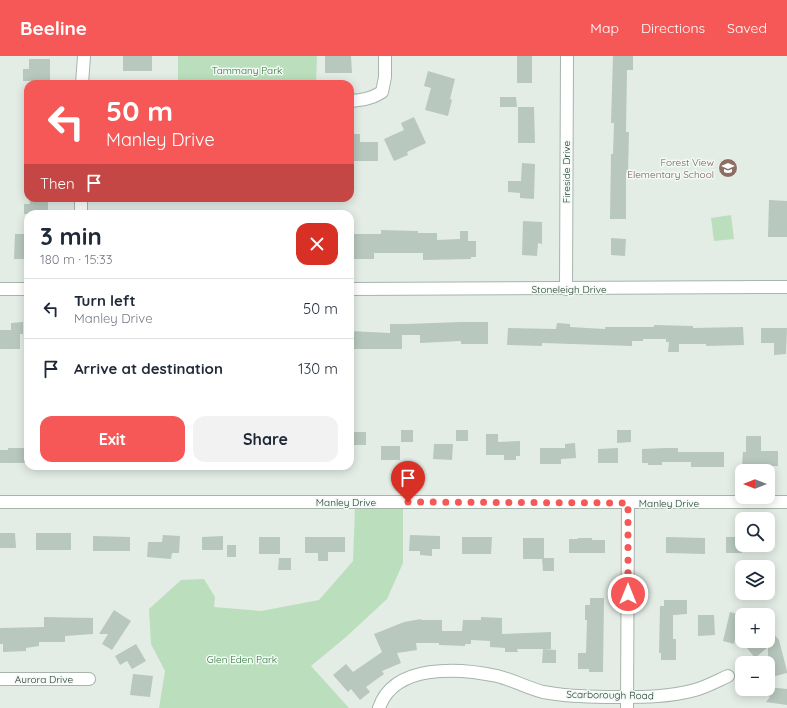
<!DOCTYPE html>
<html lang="en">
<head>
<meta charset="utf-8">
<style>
  :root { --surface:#fff; --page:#f2f2f3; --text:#1f2937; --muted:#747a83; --line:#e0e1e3; --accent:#f65857 }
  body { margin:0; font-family:Quicksand,sans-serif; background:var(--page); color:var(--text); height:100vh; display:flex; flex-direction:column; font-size:15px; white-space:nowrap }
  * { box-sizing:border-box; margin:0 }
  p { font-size:13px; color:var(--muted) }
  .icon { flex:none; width:22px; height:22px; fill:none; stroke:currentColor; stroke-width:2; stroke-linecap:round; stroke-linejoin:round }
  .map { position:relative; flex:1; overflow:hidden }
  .side { position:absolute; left:24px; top:154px; width:330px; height:260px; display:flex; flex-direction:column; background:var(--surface); border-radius:12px; box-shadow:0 2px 10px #0003 }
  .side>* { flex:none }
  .hud { position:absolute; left:24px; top:24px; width:330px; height:122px; border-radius:12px; box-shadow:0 2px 10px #0003; background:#f65857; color:#fff; overflow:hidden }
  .needle { width:26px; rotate:270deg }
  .buttons { position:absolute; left:735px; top:408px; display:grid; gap:8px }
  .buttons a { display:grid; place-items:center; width:40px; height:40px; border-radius:8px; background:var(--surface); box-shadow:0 2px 10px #0003; font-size:20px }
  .pin { position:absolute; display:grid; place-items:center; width:34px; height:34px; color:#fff; margin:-41px -17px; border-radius:50% 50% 50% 0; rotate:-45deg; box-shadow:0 0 4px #0007 }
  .pin .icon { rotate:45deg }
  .me { position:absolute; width:44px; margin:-22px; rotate:0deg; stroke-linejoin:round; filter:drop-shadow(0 0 3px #0008) }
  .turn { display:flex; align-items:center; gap:14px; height:84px; padding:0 16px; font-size:18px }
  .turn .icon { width:52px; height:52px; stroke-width:2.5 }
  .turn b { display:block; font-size:28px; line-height:34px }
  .then { display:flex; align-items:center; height:38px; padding:0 16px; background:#0003; gap:8px; font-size:15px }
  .round { display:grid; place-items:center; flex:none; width:42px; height:42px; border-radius:12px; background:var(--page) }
  .headline { display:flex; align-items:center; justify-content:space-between; height:68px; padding:0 16px }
  h1 { font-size:24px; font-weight:800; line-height:30px }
  .action { display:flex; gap:8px; margin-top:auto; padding:8px 16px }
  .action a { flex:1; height:46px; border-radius:12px; background:var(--accent); color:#fff; font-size:16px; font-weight:800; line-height:46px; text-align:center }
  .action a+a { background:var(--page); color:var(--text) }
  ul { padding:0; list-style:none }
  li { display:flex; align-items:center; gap:12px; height:60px; padding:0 16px; border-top:1px solid var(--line) }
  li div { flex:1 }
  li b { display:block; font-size:15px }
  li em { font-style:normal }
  header { display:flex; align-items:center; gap:24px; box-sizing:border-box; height:56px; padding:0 20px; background:var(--accent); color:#fff }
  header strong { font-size:19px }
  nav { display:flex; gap:22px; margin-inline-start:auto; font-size:14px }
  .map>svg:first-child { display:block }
  .green { fill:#bbdfbc }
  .building { fill:#b8c8be }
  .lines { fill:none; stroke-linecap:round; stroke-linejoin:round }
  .minor-casing { stroke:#a5b5ac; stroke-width:14 }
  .minor { stroke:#fff; stroke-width:12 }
  .route { stroke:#f65857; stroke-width:7; stroke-dasharray:0 12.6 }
  .labels { text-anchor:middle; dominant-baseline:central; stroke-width:3; stroke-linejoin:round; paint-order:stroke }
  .park-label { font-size:10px; fill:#2a7735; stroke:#f3f9f5 }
  .education-label { font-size:10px; fill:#785e54; stroke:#f3f9f5; text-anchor:end }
  .street-label { font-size:10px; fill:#223f30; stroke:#f3f9f5 }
</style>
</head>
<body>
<header>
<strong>Beeline</strong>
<nav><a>Map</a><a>Directions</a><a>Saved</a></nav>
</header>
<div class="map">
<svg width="787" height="652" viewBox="0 0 787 652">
  <rect width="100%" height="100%" fill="#e3ede6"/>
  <!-- green -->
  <g class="green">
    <path d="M178,0H317L316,28H178Z"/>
    <path d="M731,159L734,183L714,185L711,162Z"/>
    <path d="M403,451V507L387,543L346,581L311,610L349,652H159L165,615L151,588L149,553L181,524L204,523L215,541L214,551L261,555L319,544L353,505L355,452Z"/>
  </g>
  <!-- building -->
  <g class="building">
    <rect x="123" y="0" width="29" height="15"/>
    <path d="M325,0H351L352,17H325Z"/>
    <rect x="517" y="0" width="15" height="27"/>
    <path d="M613,0H633V14H627L626,76H629L628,117H626V163H610L611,98H613L614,67H611Z"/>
    <path d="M29,3H50V25H23V13H29Z"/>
    <path d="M428,15L455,23L450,43L452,44L448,60L425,54L431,32L424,30Z"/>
    <path d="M500,41H516L517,51H500Z"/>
    <path d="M518,51H534L535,87H518Z"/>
    <path d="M414,61L426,87L407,96L408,99L394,105L384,83L404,74L401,67Z"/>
    <path d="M350,78H360V86H378V105H350Z"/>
    <path d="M522,107L535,108L534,143L520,142V137L508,136V125H521Z"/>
    <path d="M29,142H48V158H24V148H30Z"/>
    <path d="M769,144L787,145V181H768Z"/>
    <path d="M523,165L542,166V188L538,187L537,200L522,199Z"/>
    <path d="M381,174L418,175V177H437V184L460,183V175H468V185H476V201H471V203L423,204V197H374V203H350V178H381Z"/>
    <path d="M15,178H28L27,203H14Z"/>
    <path d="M611,182L626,183L625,200L611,199Z"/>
    <path d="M23,266V278H20V293H0V274H11V267Z"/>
    <path d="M461,266H488V288H461V285L420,287V279H402V293H350V275L390,277V268H406Z"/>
    <path d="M557,267L570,268V271L605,273V271H654V269L693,270V272L743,271L744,289L706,290V288H679V296H668L669,286H666V283H643V285H632V290L542,287V290L507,289L508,272L556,273Z"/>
    <path d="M761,272H787L786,298L774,299V287H761Z"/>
    <rect x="401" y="374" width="12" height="12"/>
    <rect x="456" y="374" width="12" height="11"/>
    <path d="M617,374H631V386L617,387Z"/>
    <rect x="353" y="376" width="13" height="13"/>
    <path d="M486,378H498V386L520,385V400H516V404H504V399H486Z"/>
    <path d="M746,380H761V395H778V410H742L743,396H746Z"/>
    <path d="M575,387L576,402L561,403V408H540V392H565V388Z"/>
    <path d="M434,388H453L452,404L433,403Z"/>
    <rect x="381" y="390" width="19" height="14"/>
    <path d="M8,392H28V407H0V394H8Z"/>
    <path d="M618,392V407H598V393Z"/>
    <path d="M665,392H678V396H724V411H691V406H662V409H648V407H642V393Z"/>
    <path d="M0,477H15L16,492H0Z"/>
    <rect x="36" y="477" width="35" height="17"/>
    <path d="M163,479L180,480L179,497H172L171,503L147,501L148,486H162Z"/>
    <path d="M410,479L440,480V493H432V500L420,499V495H409Z"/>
    <path d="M93,480L130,481V495H93Z"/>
    <path d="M223,480V494H202V481Z"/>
    <rect x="259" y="481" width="21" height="17"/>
    <path d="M305,481H345V496H328V505H318V497H305Z"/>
    <path d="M462,481H492L491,498H462Z"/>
    <path d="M666,481L705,482V498L666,497Z"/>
    <rect x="726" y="481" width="16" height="16"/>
    <path d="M523,482H544V502H554V515H543L542,503H523Z"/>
    <path d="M578,482H592V484H605V497H569V483H578Z"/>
    <rect x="227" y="489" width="9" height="12"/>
    <path d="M279,502H291V514H278Z"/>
    <path d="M590,542H604L603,616H589V613H578V597H586L587,564H585V549H590Z"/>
    <path d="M664,544H687V558L673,559V583H676V604H661V597H659L660,550H664Z"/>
    <path d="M114,554L131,565L112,594L102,588L108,578H99Z"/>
    <path d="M730,556L742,559V586L736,579L734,588L723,585Z"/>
    <path d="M698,559H714L715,579L698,580Z"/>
    <path d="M44,561L93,562V578L65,580V586H39V590L26,592V595L3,596V588H0V572L44,571Z"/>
    <path d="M481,561L502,562V578L551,576V593H517L518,596H505V592L490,591V585L471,584V588H465V590L439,589V587H416L417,594L397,597L401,607L382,615L384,618L366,631L370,636L360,644L351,633L348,636L333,619L346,608L353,616L382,596L374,578L404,566L421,563V564H442V575H462L463,564H481Z"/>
    <path d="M768,571L779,584L787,615V617L768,622V591L755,602L747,592L755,585H768Z"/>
    <path d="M136,588L146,605L132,613L127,605L120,609L115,600Z"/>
    <path d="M543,593L556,594V607H542Z"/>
    <path d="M133,618L153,620L150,641L130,639Z"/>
    <path d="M768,631L787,633V649L766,646L770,641L768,640Z"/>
  </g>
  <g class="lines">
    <defs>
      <g id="minor">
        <path d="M82,28L84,0"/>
        <path d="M350,45C362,44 371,43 382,36L385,21V0"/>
        <path d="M81,158V142"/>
        <path d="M0,233H28"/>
        <path d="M350,233L787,231"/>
        <path d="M566,233L567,0"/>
        <path d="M0,446H787"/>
        <path d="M0,623H89"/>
        <path d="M379,652C394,607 460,612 497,620C513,624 528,632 543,636C555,638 568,640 580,640C593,641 606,641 619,641C645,641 669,641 695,634C706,631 717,625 728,620"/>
        <path d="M627,652L628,447"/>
      </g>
    </defs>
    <!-- minor casing -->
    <use href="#minor" class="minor-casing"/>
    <!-- minor -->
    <use href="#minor" class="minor"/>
  </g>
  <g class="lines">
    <!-- route -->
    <path class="route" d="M408,446L628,447V538"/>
  </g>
  <!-- icons -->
  <defs>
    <symbol id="school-disc" viewBox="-11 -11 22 22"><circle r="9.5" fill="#8d6e63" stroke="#f3f9f5"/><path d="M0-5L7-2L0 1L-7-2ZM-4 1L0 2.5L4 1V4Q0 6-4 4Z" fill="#fff"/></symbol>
  </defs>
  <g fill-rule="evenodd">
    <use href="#school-disc" x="717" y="101" width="22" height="22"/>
  </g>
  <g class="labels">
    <!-- park labels -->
    <g class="park-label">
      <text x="247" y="14">Tammany Park</text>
      <text x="242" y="603">Glen Eden Park</text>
    </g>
    <!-- education labels -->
    <g class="education-label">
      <text x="714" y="106">Forest View<tspan x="714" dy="12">Elementary School</tspan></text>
    </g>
    <!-- street labels -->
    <g class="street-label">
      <text transform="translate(566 116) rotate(-90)">Fireside Drive</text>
      <text x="569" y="233">Stoneleigh Drive</text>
      <text x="346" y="446">Manley Drive</text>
      <text x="669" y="447">Manley Drive</text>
      <text x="44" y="623">Aurora Drive</text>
      <text transform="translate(610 639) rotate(1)">Scarborough Road</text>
    </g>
  </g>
</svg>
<div class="buttons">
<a><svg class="needle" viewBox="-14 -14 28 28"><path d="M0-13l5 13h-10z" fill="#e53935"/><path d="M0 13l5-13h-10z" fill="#747a83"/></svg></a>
<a><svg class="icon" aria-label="search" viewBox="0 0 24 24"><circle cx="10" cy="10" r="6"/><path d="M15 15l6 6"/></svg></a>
<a><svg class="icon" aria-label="layers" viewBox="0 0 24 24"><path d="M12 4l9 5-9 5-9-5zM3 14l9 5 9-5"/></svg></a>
<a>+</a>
<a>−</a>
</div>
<div class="pin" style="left:408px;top:446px;background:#d93025"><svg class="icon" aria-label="arrive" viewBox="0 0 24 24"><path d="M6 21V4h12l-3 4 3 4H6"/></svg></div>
<svg class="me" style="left:628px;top:538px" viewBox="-20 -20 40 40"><circle r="17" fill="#f65857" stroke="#fff" stroke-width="3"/><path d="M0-11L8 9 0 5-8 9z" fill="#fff"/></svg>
<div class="hud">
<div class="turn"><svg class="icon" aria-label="left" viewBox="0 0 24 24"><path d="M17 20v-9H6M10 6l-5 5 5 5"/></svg><div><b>50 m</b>Manley Drive</div></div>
<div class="then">Then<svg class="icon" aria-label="arrive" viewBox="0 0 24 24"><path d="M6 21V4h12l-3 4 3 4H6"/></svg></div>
</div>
<section class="side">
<div class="headline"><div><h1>3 min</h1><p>180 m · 15:33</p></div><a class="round" style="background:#d93025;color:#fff"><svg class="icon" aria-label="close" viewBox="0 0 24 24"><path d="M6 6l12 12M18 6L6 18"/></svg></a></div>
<ul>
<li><svg class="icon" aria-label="left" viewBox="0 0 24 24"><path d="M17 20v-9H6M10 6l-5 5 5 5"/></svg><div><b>Turn left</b><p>Manley Drive</p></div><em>50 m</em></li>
<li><svg class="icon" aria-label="arrive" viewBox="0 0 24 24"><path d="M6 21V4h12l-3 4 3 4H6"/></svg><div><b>Arrive at destination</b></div><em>130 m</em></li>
</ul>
<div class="action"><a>Exit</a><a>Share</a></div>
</section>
</div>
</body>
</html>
